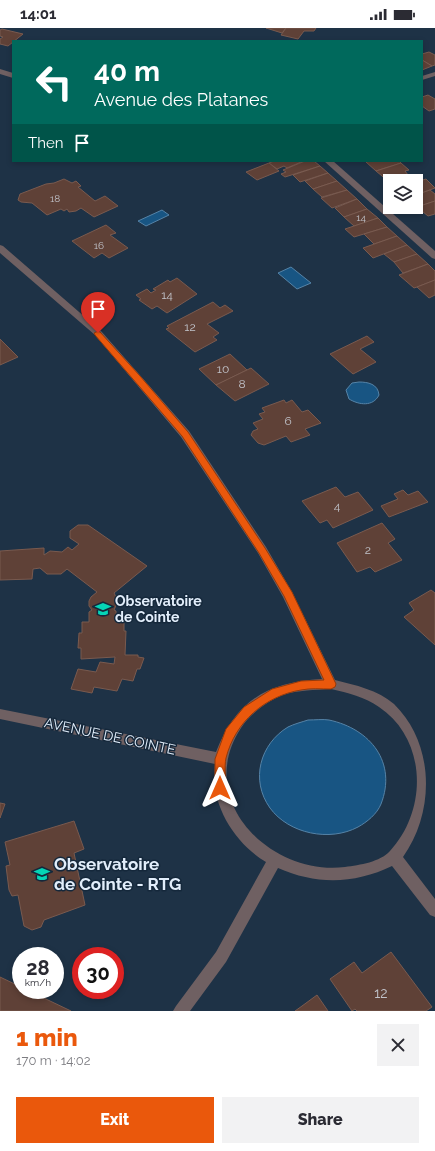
<!DOCTYPE html>
<html lang="en">
<head>
<meta charset="utf-8">
<style>
  :root { --surface:#fff; --page:#f2f2f3; --text:#2b2b33; --muted:#7c7c81; --accent:#ea580c }
  body { margin:0; font-family:Raleway,sans-serif; background:var(--page); color:var(--text); height:100vh; display:flex; flex-direction:column; font-size:15px; white-space:nowrap }
  * { box-sizing:border-box; margin:0 }
  p { font-size:13px; color:var(--muted) }
  .icon { flex:none; width:22px; height:22px; fill:none; stroke:currentColor; stroke-width:2; stroke-linecap:round; stroke-linejoin:round }
  .map { position:relative; height:983px; overflow:hidden }
  .side { display:flex; flex-direction:column; background:var(--surface); flex:1 }
  .side>* { flex:none }
  .top-card { position:absolute; left:12px; top:12px; width:411px; height:122px; border-radius:0px; box-shadow:0 2px 6px #0003; background:#00695c; color:#fff; overflow:hidden }
  .buttons { position:absolute; left:383px; top:146px; display:grid; gap:8px }
  .buttons a { display:grid; place-items:center; width:40px; height:40px; border-radius:0px; background:var(--surface); box-shadow:0 2px 6px #0003; font-size:20px }
  .speed { position:absolute; left:12px; top:919px; display:flex; gap:8px; font-size:20px; font-weight:700; text-align:center }
  .speed>* { display:grid; place-content:center; width:52px; height:52px; border-radius:50%; background:var(--surface); box-shadow:0 2px 6px #0003; line-height:1 }
  .speed small { font-size:10px; font-weight:400 }
  .speed .limit { border:6px solid #d22; background:#fff; color:#111 }
  .pin { position:absolute; display:grid; place-items:center; width:34px; height:34px; color:#fff; margin:-41px -17px; border-radius:50% 50% 50% 0; rotate:-45deg; box-shadow:0 0 4px #0007 }
  .pin .icon { rotate:45deg }
  .me { position:absolute; width:44px; margin:-22px; rotate:0deg; stroke-linejoin:round; filter:drop-shadow(0 0 3px #0008) }
  .turn { display:flex; align-items:center; gap:14px; height:84px; padding:0 16px; font-size:18px }
  .turn .icon { width:52px; height:52px; stroke-width:2.5 }
  .turn b { display:block; font-size:28px; line-height:34px }
  .then { display:flex; align-items:center; height:38px; padding:0 16px; background:#0003; gap:8px; font-size:15px }
  .round { display:grid; place-items:center; flex:none; width:42px; height:42px; border-radius:0px; background:var(--page) }
  .overview { display:flex; align-items:center; justify-content:space-between; height:68px; padding:0 16px }
  h1 { font-size:24px; font-weight:800; line-height:30px; color:var(--accent) }
  .action { display:flex; gap:8px; margin-top:auto; padding:8px 16px }
  .action a { flex:1; height:46px; border-radius:0px; background:var(--accent); color:#fff; font-size:16px; font-weight:800; line-height:46px; text-align:center }
  .action a+a { background:var(--page); color:var(--text) }
  .status { display:flex; justify-content:space-between; align-items:center; height:28px; padding:0 20px; background:var(--surface); direction:ltr }
  .status svg { height:11px; fill:currentColor }
  .map>svg:first-child { display:block }
  .water { fill:#185583; stroke:#5583a7 }
  .building { fill:#5f4137; stroke:#795a4f }
  .lines { fill:none; stroke-linecap:round; stroke-linejoin:round }
  .minor { fill:#6f6062; fill-rule:evenodd }
  .route { fill:#ea580c; stroke:#983908 }
  .labels { text-anchor:middle; dominant-baseline:central; stroke-width:3; stroke-linejoin:round; paint-order:stroke }
  .far-number-label { font-size:10px; fill:#c1c3ca }
  .number-label { font-size:12px; fill:#c1c3ca }
  .poi-label { font-size:14px; font-weight:bold; fill:#e2eefb; stroke:#15283b; text-anchor:start }
  .street-label { font-size:14px; fill:#e2eefb; stroke:#15283b }
  .near-number-label { font-size:14px; fill:#c1c3ca }
  .near-poi-label { font-size:17px; font-weight:bold; fill:#e2eefb; stroke:#15283b; text-anchor:start }
</style>
</head>
<body>
<div class="status"><b>14:01</b><svg viewBox="0 0 49 12"><path d="M0 12V9h3v3zM5 12V6h3v6zM10 12V3h3v9zM15 12V0h3v12zM26 1h20v11H26zM47 4h2v5h-2z"/></svg></div>
<div class="map">
<svg width="435" height="983" viewBox="0 0 435 983">
  <rect width="100%" height="100%" fill="#1e3246"/>
  <!-- water -->
  <g class="water">
    <path d="M162,182L169,187L146,198L138,193Z"/>
    <path d="M291,239L311,255L297,261L278,245Z"/>
    <path d="M359,354C368,354 378,356 379,367C373,379 359,377 349,371L346,362L352,355Z"/>
    <path d="M308,692C315,692 323,691 329,692C371,701 397,735 381,776C377,786 367,794 358,799C330,814 289,806 270,780C250,752 260,716 288,699C294,696 302,694 308,692Z"/>
  </g>
  <!-- building -->
  <g class="building">
    <path d="M266,0H286L282,5Z"/>
    <path d="M286,0H316L314,3H304L298,11L281,7Z"/>
    <path d="M2,1L23,6L8,18L0,16V11L3,9L0,8V2Z"/>
    <path d="M429,24L435,27V37L432,38L422,32V26Z"/>
    <path d="M422,32L432,38L422,42Z"/>
    <path d="M428,67L435,71V81L429,83L422,78V69Z"/>
    <path d="M274,133H299L301,134L287,140L284,138L277,141L269,135Z"/>
    <path d="M305,133H314L320,138L285,149L281,146L286,144L283,142Z"/>
    <path d="M370,133H399L401,135L376,143L366,134Z"/>
    <path d="M269,135L279,143L257,152L246,144Z"/>
    <path d="M401,135L409,142L405,143L408,147L388,153L376,143Z"/>
    <path d="M320,138L328,145L300,154L293,147Z"/>
    <path d="M328,145L337,153L313,161L305,153Z"/>
    <path d="M408,147L414,151L397,153L394,151Z"/>
    <path d="M64,151L72,155L76,153L81,158L78,159L95,173L105,168L118,178L94,189L81,180L76,183L69,184L67,181L64,183L61,181L47,187L32,175L21,174L18,172L20,166L46,156L54,155Z"/>
    <path d="M426,151L435,160L416,167V154Z"/>
    <path d="M337,153L347,162L322,169L313,161Z"/>
    <path d="M347,162L357,171L332,180L321,170Z"/>
    <path d="M430,162L435,166V173L417,179L416,167Z"/>
    <path d="M357,171L367,181L344,189L335,180Z"/>
    <path d="M435,173V186L428,188L417,179Z"/>
    <path d="M367,181L378,190L354,198L344,189Z"/>
    <path d="M378,190L387,199L354,209L345,201Z"/>
    <path d="M106,197L116,205L110,207L128,220L109,230L102,225L94,230L72,213Z"/>
    <path d="M387,199L397,208L374,216L364,206Z"/>
    <path d="M397,208L407,217L373,230L363,220Z"/>
    <path d="M407,217L417,226L394,234L384,226Z"/>
    <path d="M417,226L428,236L403,245L394,234Z"/>
    <path d="M428,236L435,243V252L417,259L414,260L399,247Z"/>
    <path d="M177,250L197,266L167,285L157,278L152,281L139,272L141,271L136,267L147,261L151,265L156,262L153,261L168,252L170,254Z"/>
    <path d="M435,252V267L429,270L417,259Z"/>
    <path d="M213,274L220,280L225,277L233,283L207,296L219,305L213,309L217,312L195,324L166,301L169,300L167,298Z"/>
    <path d="M367,308L374,314L360,321L376,334L353,346L330,326Z"/>
    <path d="M0,311L18,329L0,337Z"/>
    <path d="M230,326L247,342L216,357L199,341Z"/>
    <path d="M251,340L269,356L235,373L216,357Z"/>
    <path d="M284,372L286,375L292,372L302,384L308,382L321,395L305,401L310,407L291,414L286,408L264,417L258,415L251,407L253,403L258,401L253,395L263,391L259,386L265,384L262,380Z"/>
    <path d="M336,459L345,469L358,464L373,482L333,500L327,492L320,495L302,473Z"/>
    <path d="M403,462L408,467L418,463L428,474L389,489L381,478L398,471L394,466Z"/>
    <path d="M382,495L395,511L388,515L402,532L375,544L370,539L357,544L337,515Z"/>
    <path d="M78,497H88L147,538L114,565L118,573L114,582L116,583V593H124V603H126L125,627H138V629L144,630L140,641H137L133,653L122,651L117,663L94,659L92,665L71,661L78,641L96,644L100,634L114,636L115,629L81,631V620H78L79,605H82V594H89V584L92,582L89,578V573L91,569L97,564L67,541L61,546H47L40,540L33,541L32,551L0,552V523L44,520V527L50,523L62,524L68,519L72,522L79,516L70,510V503Z"/>
    <path d="M431,562L435,565V617L404,589L414,582L409,575Z"/>
    <path d="M0,775L5,776L0,790Z"/>
    <path d="M74,793L84,821L74,825L85,877L44,892L41,899L32,902L24,898L18,867L12,868L9,862L6,838L10,837L5,814Z"/>
    <path d="M391,924L432,979L426,983H357L355,981L352,983L330,951L354,934L362,945Z"/>
    <path d="M0,949L21,959V962H27L71,983H0Z"/>
    <path d="M317,967L328,983H295L302,978Z"/>
  </g>
  <g class="lines">
    <!-- minor -->
    <g class="minor">
      <path d="M0,41L13,45V50L0,46Z"/>
      <path d="M435,44V48L422,52V48Z"/>
      <path d="M324,133H333L435,223V231L432,230Z"/>
      <path d="M0,217L3,218L101,303L189,403L266,519L292,564L335,652C355,657 378,662 394,676C435,716 435,784 403,829L435,871V889L430,887L392,838C355,856 316,857 278,840L226,934L190,983H173L176,978L216,924L266,834C234,815 209,775 215,736L0,691V681L216,724C236,672 268,654 322,651L283,569L258,525L181,409L95,307L0,225ZM331,661C348,665 365,669 379,679C427,711 428,782 390,823C380,834 360,837 345,839C270,848 194,772 241,700C250,686 267,673 283,667C298,662 315,662 331,661Z"/>
    </g>
  </g>
  <!-- route -->
  <path class="route" d="M98,303L100,304L140,348L188,404L196,416L265,520L292,564L336,656L335,659L331,661C321,661 310,660 301,662C265,668 235,694 226,730C224,739 226,751 226,760L224,764L220,765L217,764L215,760V731L226,701L244,679L272,661L301,653L324,652L284,568L259,525L182,408L95,307L94,305Z"/>
  <!-- icons -->
  <defs>
    <symbol id="university-bare" viewBox="-9 -9 18 18"><path d="M0-5L7-2L0 1L-7-2ZM-4 1L0 2.5L4 1V4Q0 6-4 4Z" fill="#05d5b6" stroke="#15283b" stroke-width="2.5" paint-order="stroke"/></symbol>
  </defs>
  <g fill-rule="evenodd">
    <use href="#university-bare" x="92" y="570" width="22" height="22"/>
    <use href="#university-bare" x="31" y="835" width="22" height="22"/>
  </g>
  <g class="labels">
    <!-- far-number labels -->
    <g class="far-number-label">
      <text x="55" y="170">18</text>
      <text x="361" y="189">14</text>
      <text x="99" y="217">16</text>
    </g>
    <!-- number labels -->
    <g class="number-label">
      <text x="167" y="267">14</text>
      <text x="190" y="299">12</text>
      <text x="223" y="341">10</text>
      <text x="242" y="356">8</text>
      <text x="288" y="393">6</text>
      <text x="337" y="478">4</text>
      <text x="368" y="522">2</text>
    </g>
    <!-- poi labels -->
    <g class="poi-label">
      <text x="115" y="573">Observatoire<tspan x="115" dy="16">de Cointe</tspan></text>
    </g>
    <!-- street labels -->
    <g class="street-label">
      <text transform="translate(110 708) rotate(12)">AVENUE DE COINTE</text>
    </g>
    <!-- near-number labels -->
    <g class="near-number-label">
      <text x="381" y="965">12</text>
    </g>
    <!-- near-poi labels -->
    <g class="near-poi-label">
      <text x="54" y="836">Observatoire<tspan x="54" dy="20">de Cointe - RTG</tspan></text>
    </g>
  </g>
</svg>
<div class="buttons">
<a><svg class="icon" aria-label="layers" viewBox="0 0 24 24"><path d="M12 4l9 5-9 5-9-5zM3 14l9 5 9-5"/></svg></a>
</div>
<div class="speed"><div>28<small>km/h</small></div><div class="limit">30</div></div>
<div class="pin" style="left:98px;top:305px;background:#d93025"><svg class="icon" aria-label="arrive" viewBox="0 0 24 24"><path d="M6 21V4h12l-3 4 3 4H6"/></svg></div>
<svg class="me" style="left:220px;top:760px" viewBox="-20 -20 40 40"><path d="M0-17L14 15 0 8-14 15z" fill="#ea580c" stroke="#fff" stroke-width="4"/></svg>
<div class="top-card">
<div class="turn"><svg class="icon" aria-label="left" viewBox="0 0 24 24"><path d="M17 20v-9H6M10 6l-5 5 5 5"/></svg><div><b>40 m</b>Avenue des Platanes</div></div>
<div class="then">Then<svg class="icon" aria-label="arrive" viewBox="0 0 24 24"><path d="M6 21V4h12l-3 4 3 4H6"/></svg></div>
</div>
</div>
<section class="side">
<div class="overview"><div><h1>1 min</h1><p>170 m · 14:02</p></div><a class="round"><svg class="icon" aria-label="close" viewBox="0 0 24 24"><path d="M6 6l12 12M18 6L6 18"/></svg></a></div>
<div class="action"><a>Exit</a><a>Share</a></div>
</section>
</body>
</html>
